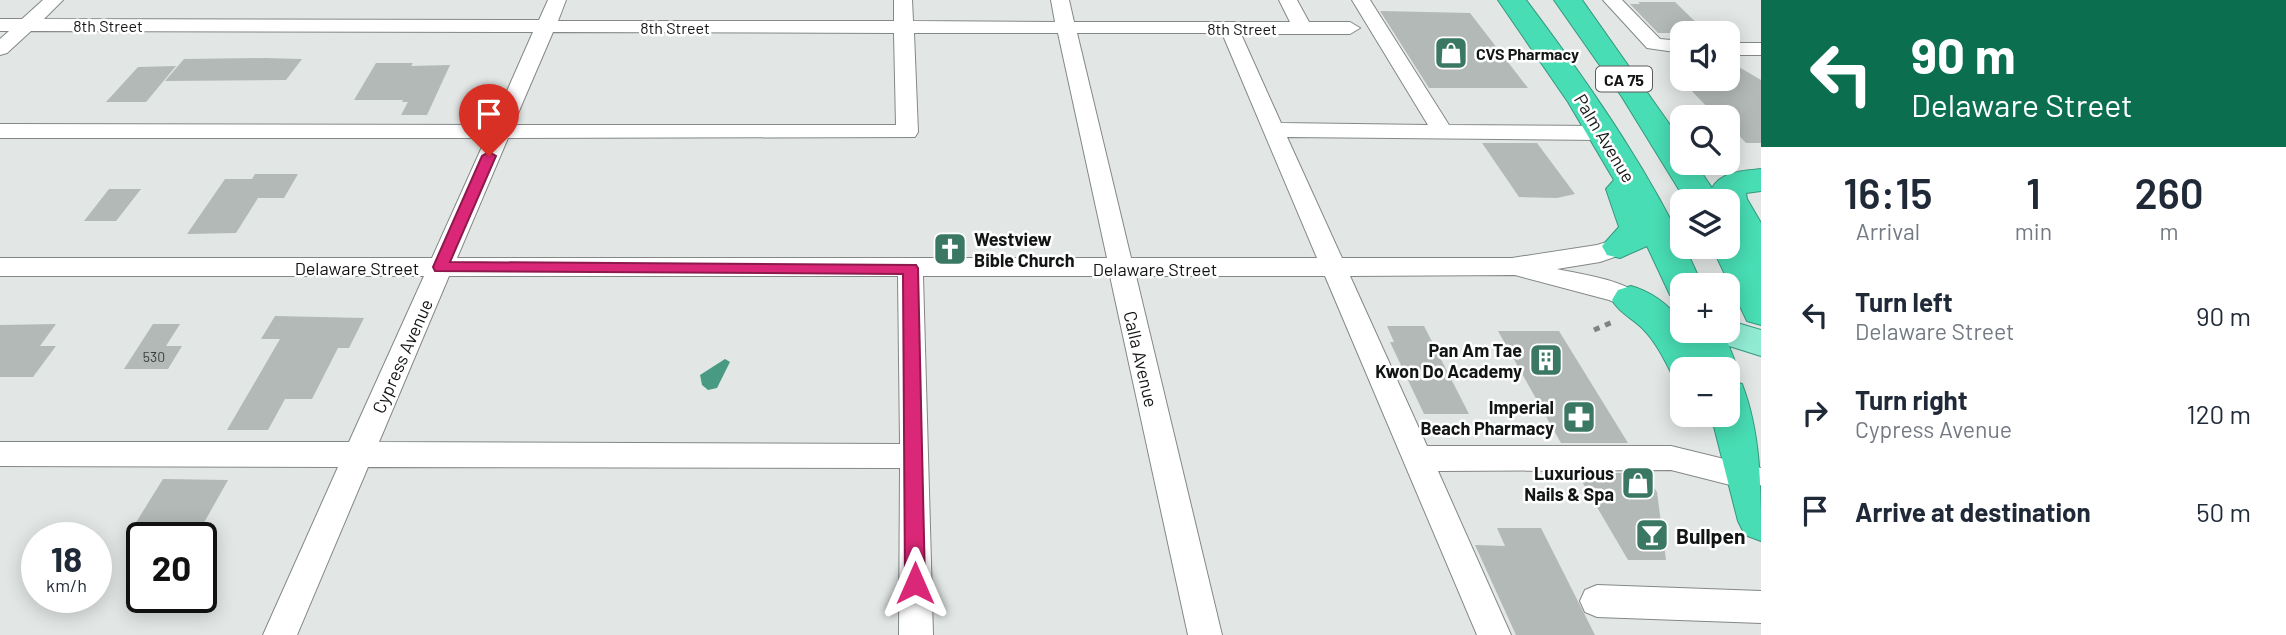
<!DOCTYPE html>
<html lang="en">
<head>
<meta charset="utf-8">
<style>
  :root { --surface:#fff; --page:#f2f2f3; --text:#1f2937; --muted:#747a83 }
  body { margin:0; font-family:Barlow,sans-serif; background:var(--page); color:var(--text); height:100vh; display:flex; flex-direction:column; font-size:26px; white-space:nowrap }
  * { box-sizing:border-box; margin:0 }
  p { font-size:23px; color:var(--muted) }
  .icon { flex:none; width:38px; height:38px; fill:none; stroke:currentColor; stroke-width:2; stroke-linecap:round; stroke-linejoin:round }
  .map { position:relative; flex:1; overflow:hidden }
  .details { display:flex; flex-direction:column; background:var(--surface); width:525px }
  .details>* { flex:none }
  .banner { background:#0b6e4f; color:#fff; overflow:hidden }
  .fabs { position:absolute; left:1670px; top:21px; display:grid; gap:14px }
  .fabs a { display:grid; place-items:center; width:70px; height:70px; border-radius:14px; background:var(--surface); box-shadow:0 4px 18px #0003; font-size:35px }
  .speed { position:absolute; left:21px; top:522px; display:flex; gap:14px; font-size:35px; font-weight:700; text-align:center }
  .speed>* { display:grid; place-content:center; width:91px; height:91px; border-radius:50%; background:var(--surface); box-shadow:0 4px 18px #0003; line-height:1 }
  .speed small { font-size:18px; font-weight:400 }
  .speed .limit { border:4px solid #111; border-radius:10px; background:#fff; color:#111 }
  .pin { position:absolute; display:grid; place-items:center; width:60px; height:60px; color:#fff; margin:-72px -30px; border-radius:50% 50% 50% 0; rotate:-45deg; box-shadow:0 0 7px #0007 }
  .pin .icon { rotate:45deg }
  .me { position:absolute; width:77px; margin:-38px; rotate:0deg; stroke-linejoin:round; filter:drop-shadow(0 0 5px #0008) }
  .turn { display:flex; align-items:center; gap:24px; height:147px; padding:0 35px; font-size:32px }
  .turn .icon { width:91px; height:91px; stroke-width:2.5 }
  .turn b { display:block; font-size:49px; line-height:60px }
  .eta { display:flex; justify-content:space-evenly; align-items:center; height:119px; text-align:center }
  .eta b { font-size:42px; font-weight:600; line-height:49px }
  ul { padding:0; list-style:none }
  li { display:flex; align-items:center; gap:21px; height:98px; padding:0 35px }
  li div { flex:1 }
  li b { display:block; font-size:26px }
  li em { font-style:normal }
  main { display:flex; flex:1; min-height:0 }
  .map>svg:first-child { display:block }
  .water { fill:#489b82 }
  .building { fill:#b3b9b6 }
  .lines { fill:none; stroke-linecap:round; stroke-linejoin:round }
  .minor-casing { stroke:#838886; stroke-width:2 }
  .major-casing { stroke:#35977c; stroke-width:2 }
  .highway-casing { stroke:#35977c; stroke-width:2 }
  .path { stroke:#808382; stroke-width:5; stroke-dasharray:6 6; stroke-linecap:butt }
  .minor { fill:#fff; fill-rule:evenodd }
  .major { fill:#91ebd2; fill-rule:evenodd }
  .highway { fill:#48ddb4; fill-rule:evenodd }
  .route { fill:#db2777; stroke:#8e194d; stroke-width:2 }
  .labels { text-anchor:middle; dominant-baseline:central; stroke-width:5; stroke-linejoin:round; paint-order:stroke }
  .number-label { font-size:14px; fill:#3b3e3c }
  .far-street-label { font-size:16px; fill:#131514; stroke:#fff }
  .far-poi-label { font-size:16px; font-weight:bold; fill:#131514; stroke:#fff; text-anchor:start }
  .shield { fill:#fff; stroke:#5a5b5a; stroke-width:2 }
  .shield-label { font-size:16px; font-weight:bold; fill:#131514 }
  .street-label { font-size:18px; fill:#131514; stroke:#fff }
  .poi-label { font-size:18px; font-weight:bold; fill:#131514; stroke:#fff; text-anchor:end }
  .near-poi-label { font-size:21px; font-weight:bold; fill:#131514; stroke:#fff; text-anchor:start }
</style>
</head>
<body>
<main>
<div class="map">
<svg width="1761" height="635" viewBox="0 0 1761 635">
  <rect width="100%" height="100%" fill="#e2e7e5"/>
  <!-- water -->
  <path class="water" d="M725,359L730,362L717,388L708,390L702,385L700,375Z"/>
  <!-- building -->
  <g class="building">
    <path d="M1638,2H1675L1707,33H1658L1630,4H1640Z"/>
    <path d="M1380,11L1470,13L1528,88H1429Z"/>
    <path d="M184,59L265,58L302,59L286,80L165,81Z"/>
    <path d="M1727,60L1761,80V143H1746L1731,127H1727V117H1717L1680,79H1727Z"/>
    <path d="M376,63H413L411,66L450,65L427,115H401L408,102H402L403,100H354Z"/>
    <path d="M176,66L146,102H106L138,67Z"/>
    <path d="M1482,143H1537L1575,194L1557,198L1519,197Z"/>
    <path d="M255,174H298L284,198H258L236,233L187,234L225,179H252Z"/>
    <path d="M109,189H141L116,221H84Z"/>
    <path d="M275,316L364,318L349,348H338L312,399H285L268,430H227L280,339H261Z"/>
    <path d="M56,324L40,346H56L33,377H0V325Z"/>
    <path d="M153,324H180L166,346H182L168,369H124Z"/>
    <path d="M1387,326H1424L1469,414H1424L1390,342H1394Z"/>
    <path d="M1498,331H1559L1628,443H1561Z"/>
    <path d="M1577,473H1644L1657,492L1666,560H1628Z"/>
    <path d="M163,479L228,480L196,537H127Z"/>
    <path d="M1497,528H1541L1595,635H1516L1475,545L1505,546Z"/>
  </g>
  <g class="lines">
    <defs>
      <g id="minor">
        <path d="M43,0H63L44,19L539,20L548,0H566L558,21H894V0H912L913,21L1055,22L1051,0H1069L1074,22H1290L1279,0H1297L1309,22H1350L1360,28L1350,34H1241L1281,123L1428,125L1352,0H1370L1449,125L1601,126L1609,128L1612,133L1609,138L1601,140L1287,137L1342,258H1512L1597,245L1620,238L1629,240L1632,246L1629,252L1600,262L1557,269C1579,274 1633,281 1644,300L1640,307L1631,309L1609,300L1515,275L1350,276L1427,446H1671L1761,468V485L1750,490L1671,470L1438,471L1511,635H1477L1325,276H1136L1222,635H1188L1110,276H923L933,635H899L900,468L368,467L297,635H263L338,467L0,466V442H349L424,276H0V258H432L486,138H0V124L492,125L533,32L31,31L7,53L0,55V39L9,31H0V19H22ZM553,32L894,33L896,125H513ZM914,33H1058L1107,258H457L508,138L915,137L918,132ZM1077,33H1222L1317,258H1131ZM449,276H898L900,444L379,442Z"/>
        <path d="M1603,0H1622L1660,39L1682,41V53L1647,48Z"/>
        <rect x="1727" y="43" width="34" height="12"/>
        <path d="M1597,585L1761,591V623L1597,617L1585,612L1580,601L1585,590Z"/>
      </g>
      <path id="major" d="M1727,320L1761,330V356L1710,340L1705,331H1727Z"/>
      <g id="highway">
        <path d="M1498,0H1526C1593,89 1659,184 1702,285H1682V298L1670,295L1647,246L1620,258L1607,255L1602,246L1619,227L1606,189L1614,180L1568,102Z"/>
        <path d="M1554,0H1582L1682,142V163H1695L1712,188C1722,171 1743,171 1761,169V191L1746,193L1747,199L1761,223V325L1747,321L1712,247H1727V234H1729L1727,201H1686L1622,97Z"/>
        <path d="M1631,286C1652,292 1668,304 1682,322V331H1723L1738,369L1731,381L1742,384C1761,433 1761,488 1761,541L1745,535L1738,521L1711,415H1727V369H1682V382L1675,380C1666,363 1658,345 1645,331C1634,319 1620,314 1612,300L1618,290Z"/>
      </g>
    </defs>
    <!-- minor casing -->
    <use href="#minor" class="minor-casing"/>
    <!-- major casing -->
    <use href="#major" class="major-casing"/>
    <!-- highway casing -->
    <use href="#highway" class="highway-casing"/>
    <!-- path -->
    <path class="path" d="M1594,330L1615,321"/>
    <!-- minor -->
    <use href="#minor" class="minor"/>
    <!-- major -->
    <use href="#major" class="major"/>
    <!-- highway -->
    <use href="#highway" class="highway"/>
  </g>
  <!-- route -->
  <path class="route" d="M489,152L496,156L450,262L916,265L918,268L925,583L922,590L915,592L908,590L905,583L903,274L435,271L433,267L482,156Z"/>
  <!-- icons -->
  <defs>
    <symbol id="shop-square" viewBox="-11 -11 22 22"><rect x="-9" y="-9" width="18" height="18" rx="4" fill="#3a7864" stroke="#fff"/><path d="M-5-2.5h2.3a2.7 3.5 0 0 1 5.4 0H5L5.5 6h-11ZM-1.5-2.5h3a1.5 2.3 0 0 0-3 0Z" fill="#fff"/></symbol>
    <symbol id="church-square" viewBox="-11 -11 22 22"><rect x="-9" y="-9" width="18" height="18" rx="4" fill="#3a7864" stroke="#fff"/><path d="M-1.2-6h2.4v3.5h3.3v2.4h-3.3V6h-2.4V-.1h-3.3v-2.4h3.3Z" fill="#fff"/></symbol>
    <symbol id="building-square" viewBox="-11 -11 22 22"><rect x="-9" y="-9" width="18" height="18" rx="4" fill="#3a7864" stroke="#fff"/><path d="M-4-6H4V6H1V3H-1V6H-4ZM-2.5-4.3h1.7v1.8h-1.7ZM.8-4.3h1.7v1.8H.8ZM-2.5-1h1.7V.8h-1.7ZM.8-1h1.7V.8H.8Z" fill="#fff"/></symbol>
    <symbol id="pharmacy-square" viewBox="-11 -11 22 22"><rect x="-9" y="-9" width="18" height="18" rx="4" fill="#3a7864" stroke="#fff"/><path d="M-2-6h4v4h4v4h-4v4h-4v-4h-4v-4h4Z" fill="#fff"/></symbol>
    <symbol id="bar-square" viewBox="-11 -11 22 22"><rect x="-9" y="-9" width="18" height="18" rx="4" fill="#3a7864" stroke="#fff"/><path d="M-6-5H6L.8 .8V4.5H3.5V6h-7V4.5H-.8V.8Z" fill="#fff"/></symbol>
  </defs>
  <g fill-rule="evenodd">
    <use href="#shop-square" x="1432" y="34" width="38" height="38"/>
    <use href="#church-square" x="931" y="230" width="38" height="38"/>
    <use href="#building-square" x="1527" y="341" width="38" height="38"/>
    <use href="#pharmacy-square" x="1560" y="398" width="38" height="38"/>
    <use href="#shop-square" x="1619" y="464" width="38" height="38"/>
    <use href="#bar-square" x="1633" y="516" width="38" height="38"/>
  </g>
  <g class="labels">
    <!-- number labels -->
    <g class="number-label">
      <text x="154" y="356">530</text>
    </g>
    <!-- far-street labels -->
    <g class="far-street-label">
      <text x="108" y="25">8th Street</text>
      <text x="675" y="27">8th Street</text>
      <text x="1242" y="28">8th Street</text>
    </g>
    <!-- far-poi labels -->
    <g class="far-poi-label">
      <text x="1476" y="53">CVS Pharmacy</text>
    </g>
    <!-- shield labels -->
    <rect class="shield" x="1596" y="66.5" width="56" height="25" rx="5"/>
    <g class="shield-label">
      <text x="1624" y="79">CA 75</text>
    </g>
    <!-- street labels -->
    <g class="street-label">
      <text transform="translate(1605 138) rotate(59)">Palm Avenue</text>
      <text x="357" y="268">Delaware Street</text>
      <text x="1155" y="269">Delaware Street</text>
      <text transform="translate(402 356) rotate(-66)">Cypress Avenue</text>
      <text transform="translate(1141 359) rotate(77)">Calla Avenue</text>
    </g>
    <!-- poi labels -->
    <g class="poi-label">
      <text x="974" y="239" text-anchor="start">Westview<tspan x="974" dy="21">Bible Church</tspan></text>
      <text x="1522" y="350">Pan Am Tae<tspan x="1522" dy="21">Kwon Do Academy</tspan></text>
      <text x="1554" y="407">Imperial<tspan x="1554" dy="21">Beach Pharmacy</tspan></text>
      <text x="1614" y="473">Luxurious<tspan x="1614" dy="21">Nails &amp; Spa</tspan></text>
    </g>
    <!-- near-poi labels -->
    <g class="near-poi-label">
      <text x="1676" y="535">Bullpen</text>
    </g>
  </g>
</svg>
<div class="fabs">
<a><svg class="icon" aria-label="sound" viewBox="0 0 24 24"><path d="M4 9h4l5-4v14l-5-4H4zM17 9q2 3 0 6"/></svg></a>
<a><svg class="icon" aria-label="search" viewBox="0 0 24 24"><circle cx="10" cy="10" r="6"/><path d="M15 15l6 6"/></svg></a>
<a><svg class="icon" aria-label="layers" viewBox="0 0 24 24"><path d="M12 4l9 5-9 5-9-5zM3 14l9 5 9-5"/></svg></a>
<a>+</a>
<a>−</a>
</div>
<div class="speed"><div>18<small>km/h</small></div><div class="limit">20</div></div>
<div class="pin" style="left:489px;top:156px;background:#d93025"><svg class="icon" aria-label="arrive" viewBox="0 0 24 24"><path d="M6 21V4h12l-3 4 3 4H6"/></svg></div>
<svg class="me" style="left:915px;top:583px" viewBox="-20 -20 40 40"><path d="M0-17L14 15 0 8-14 15z" fill="#db2777" stroke="#fff" stroke-width="4"/></svg>
</div>
<section class="details">
<div class="banner">
<div class="turn"><svg class="icon" aria-label="left" viewBox="0 0 24 24"><path d="M17 20v-9H6M10 6l-5 5 5 5"/></svg><div><b>90 m</b>Delaware Street</div></div>
</div>
<div class="eta">
<div><b>16:15</b><p>Arrival</p></div>
<div><b>1</b><p>min</p></div>
<div><b>260</b><p>m</p></div>
</div>
<ul>
<li><svg class="icon" aria-label="left" viewBox="0 0 24 24"><path d="M17 20v-9H6M10 6l-5 5 5 5"/></svg><div><b>Turn left</b><p>Delaware Street</p></div><em>90 m</em></li>
<li><svg class="icon" aria-label="right" viewBox="0 0 24 24"><path d="M7 20v-9h11M14 6l5 5-5 5"/></svg><div><b>Turn right</b><p>Cypress Avenue</p></div><em>120 m</em></li>
<li><svg class="icon" aria-label="arrive" viewBox="0 0 24 24"><path d="M6 21V4h12l-3 4 3 4H6"/></svg><div><b>Arrive at destination</b></div><em>50 m</em></li>
</ul>
</section>
</main>
</body>
</html>
